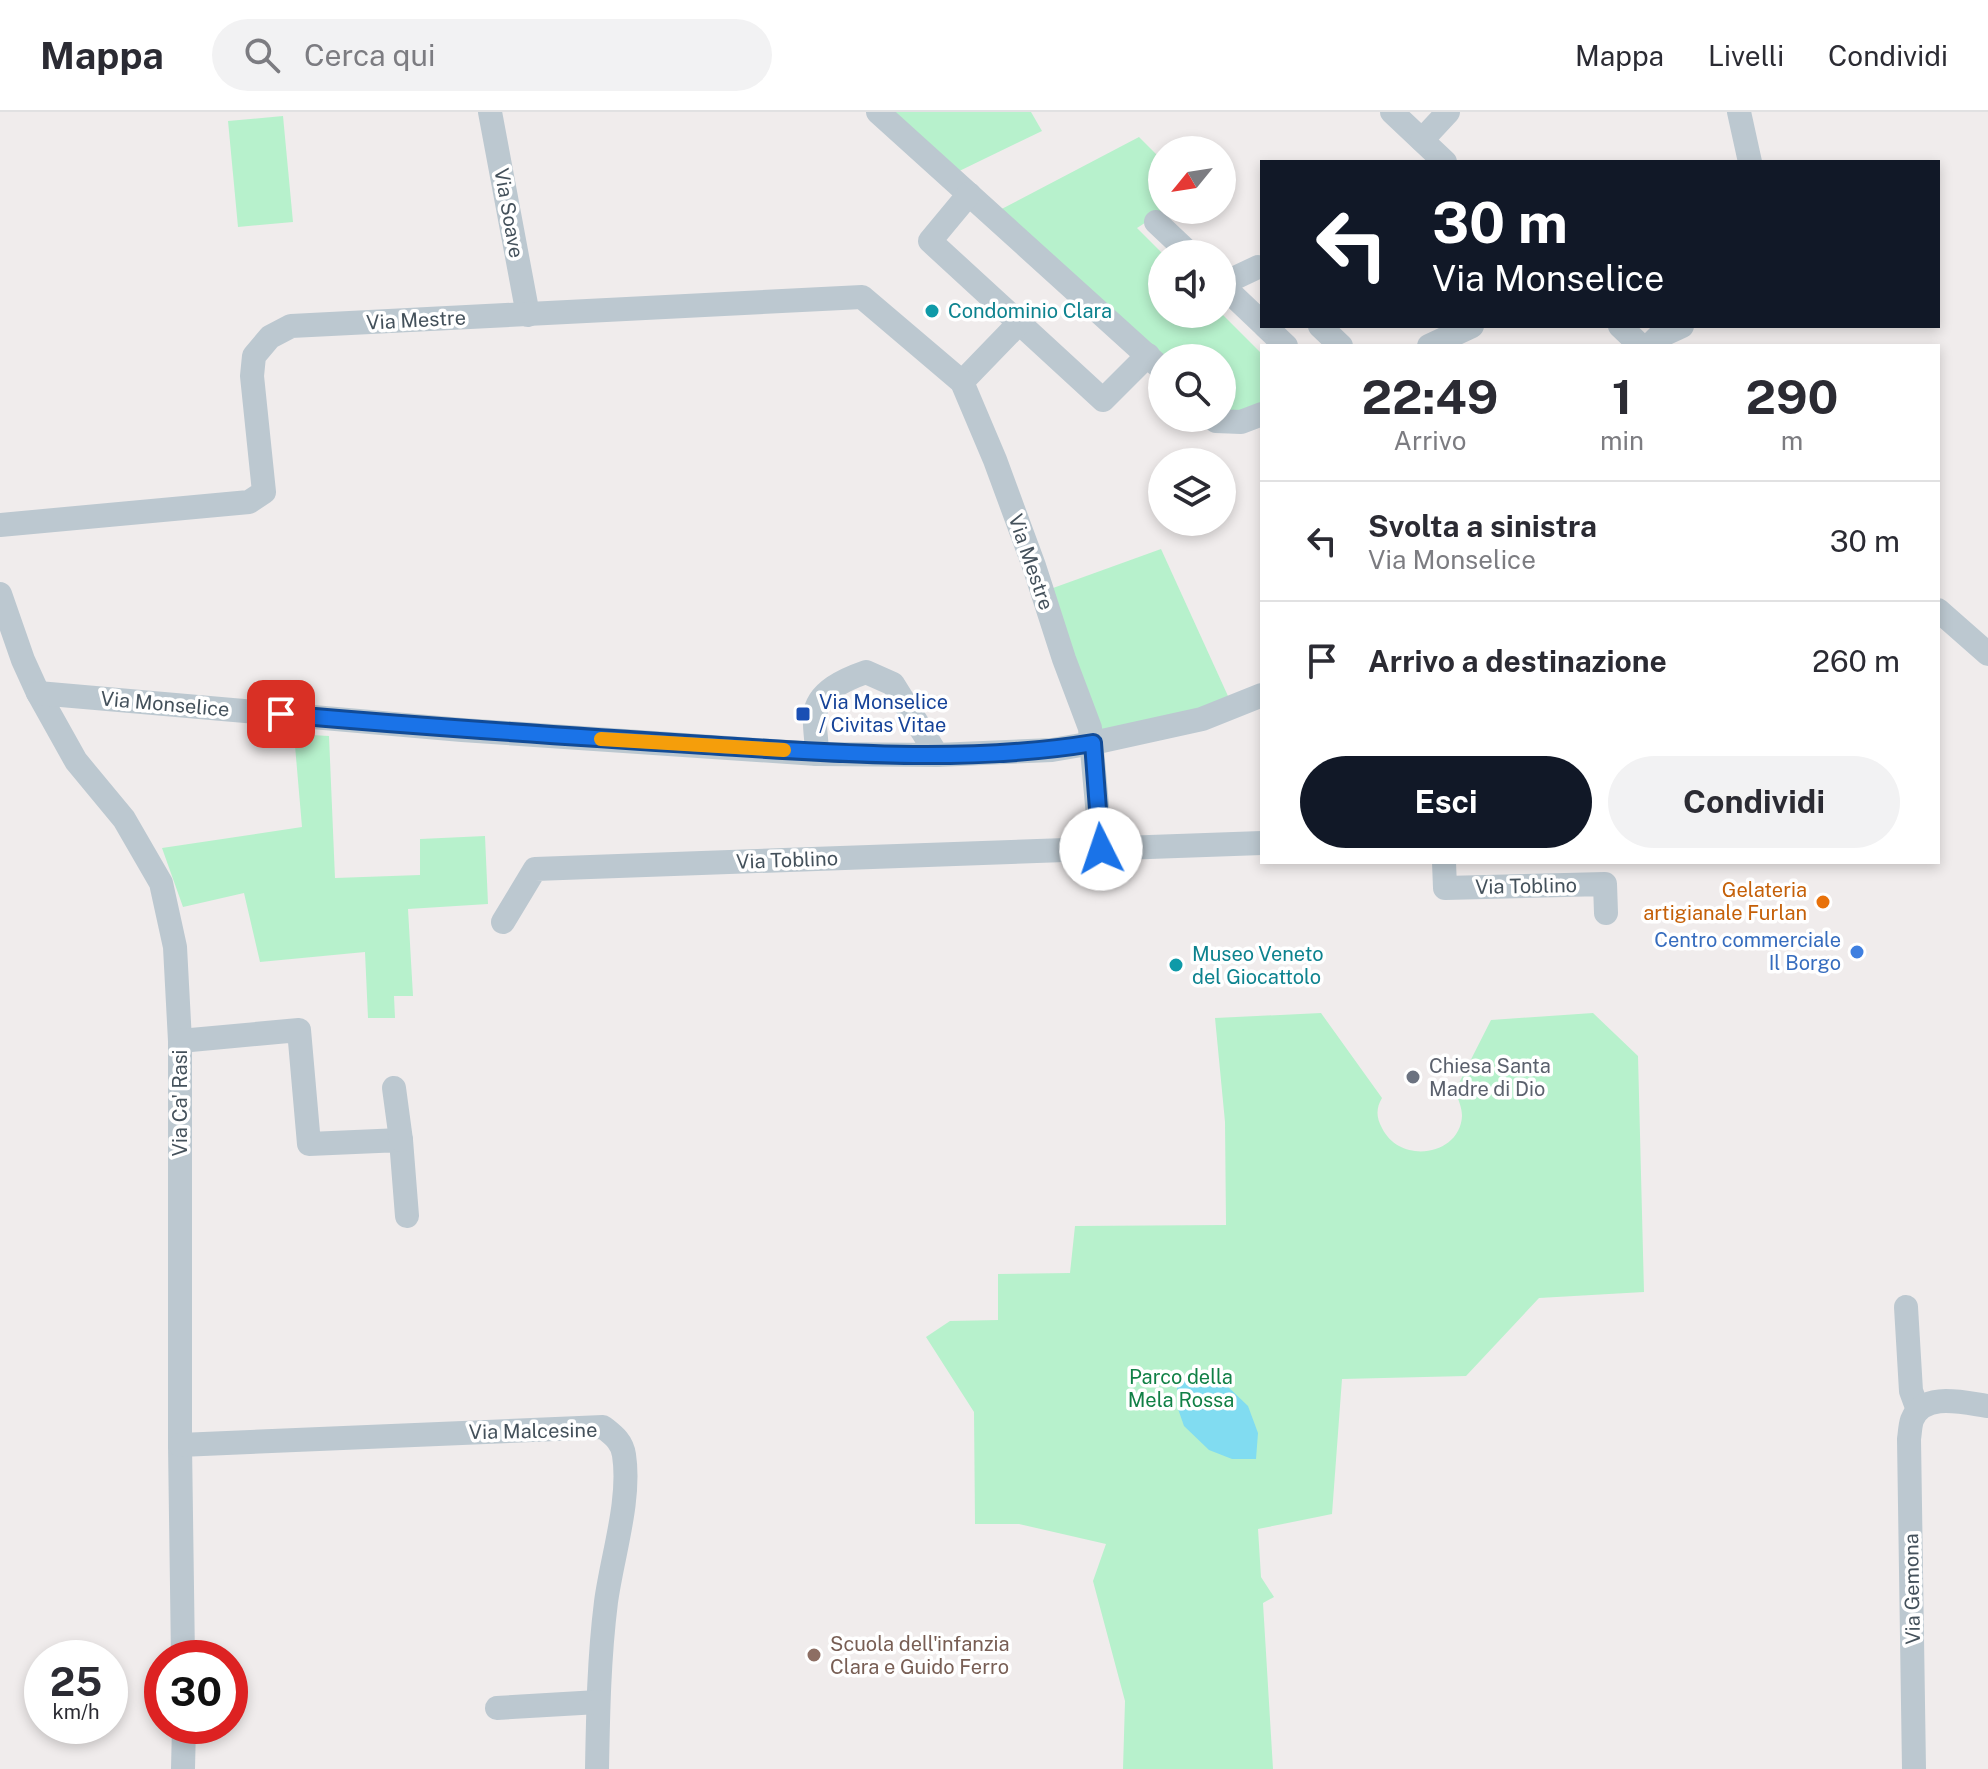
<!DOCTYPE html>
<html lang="it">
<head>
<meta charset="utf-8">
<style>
  :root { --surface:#fff; --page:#f2f2f3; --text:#2b2b33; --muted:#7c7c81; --line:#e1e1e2; --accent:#111827 }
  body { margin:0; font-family:"Public Sans",sans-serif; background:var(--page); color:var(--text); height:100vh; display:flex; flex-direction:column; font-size:30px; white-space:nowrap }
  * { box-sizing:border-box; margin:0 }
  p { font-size:26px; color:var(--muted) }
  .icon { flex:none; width:44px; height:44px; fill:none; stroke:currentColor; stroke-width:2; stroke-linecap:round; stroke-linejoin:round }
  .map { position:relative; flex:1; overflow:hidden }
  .sheet { position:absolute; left:1260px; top:232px; width:680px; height:520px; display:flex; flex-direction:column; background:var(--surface); border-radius:0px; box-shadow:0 4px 12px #0003 }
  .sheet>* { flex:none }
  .banner { position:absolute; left:1260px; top:48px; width:680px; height:168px; border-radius:0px; box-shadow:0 4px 12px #0003; background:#111827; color:#fff; overflow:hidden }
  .needle { width:52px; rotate:240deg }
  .buttons { position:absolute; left:1148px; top:24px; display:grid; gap:16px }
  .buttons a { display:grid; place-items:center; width:88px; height:88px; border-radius:50%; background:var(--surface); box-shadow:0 4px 12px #0003; font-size:40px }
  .speed { position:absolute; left:24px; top:1528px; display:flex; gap:16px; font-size:40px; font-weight:700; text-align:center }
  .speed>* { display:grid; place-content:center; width:104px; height:104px; border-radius:50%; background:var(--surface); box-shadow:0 4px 12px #0003; line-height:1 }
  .speed small { font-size:20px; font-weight:400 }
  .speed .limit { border:12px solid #d22; background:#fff; color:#111 }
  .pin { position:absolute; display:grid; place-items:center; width:68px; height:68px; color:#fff; margin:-34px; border-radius:16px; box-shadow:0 4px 12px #0006 }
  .me { position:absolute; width:88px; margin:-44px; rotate:356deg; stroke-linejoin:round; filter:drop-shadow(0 0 6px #0008) }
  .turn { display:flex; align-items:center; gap:28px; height:168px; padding:0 40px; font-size:36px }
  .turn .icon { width:104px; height:104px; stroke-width:2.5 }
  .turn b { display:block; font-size:56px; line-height:68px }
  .eta { display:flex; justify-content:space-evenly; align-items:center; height:136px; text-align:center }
  .eta b { font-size:48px; font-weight:700; line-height:56px }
  .button { display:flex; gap:16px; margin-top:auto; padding:16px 40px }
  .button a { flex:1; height:92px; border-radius:48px; background:var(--accent); color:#fff; font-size:32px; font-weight:700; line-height:92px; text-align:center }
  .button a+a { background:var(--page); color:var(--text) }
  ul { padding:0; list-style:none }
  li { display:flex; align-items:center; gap:24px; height:120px; padding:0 40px; border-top:2px solid var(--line) }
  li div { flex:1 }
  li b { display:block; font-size:30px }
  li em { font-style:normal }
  header { display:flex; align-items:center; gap:48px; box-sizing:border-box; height:112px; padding:0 40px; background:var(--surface); border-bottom:2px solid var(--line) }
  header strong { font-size:38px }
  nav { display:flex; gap:44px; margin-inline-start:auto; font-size:28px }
  .search { width:560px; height:72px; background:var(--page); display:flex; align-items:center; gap:20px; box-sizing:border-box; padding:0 28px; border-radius:44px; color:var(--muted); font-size:30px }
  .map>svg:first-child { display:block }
  .green { fill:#b7f1cc }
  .water { fill:#81dcf1 }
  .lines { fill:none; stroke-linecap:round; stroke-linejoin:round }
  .minor { stroke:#bcc8d0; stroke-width:24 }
  .route-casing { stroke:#114b97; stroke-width:20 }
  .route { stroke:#1a73e8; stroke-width:14 }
  .slow { stroke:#f59e0b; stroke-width:14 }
  .culture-dot { fill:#0f9aa8; stroke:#fff; stroke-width:3 }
  .transit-dot { fill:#1a4fb4; stroke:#fff; stroke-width:3 }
  .food-dot { fill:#e8710a; stroke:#fff; stroke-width:3 }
  .shop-dot { fill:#3f7fe0; stroke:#fff; stroke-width:3 }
  .worship-dot { fill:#6b7280; stroke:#fff; stroke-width:3 }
  .education-dot { fill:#8d6e63; stroke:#fff; stroke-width:3 }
  .labels { text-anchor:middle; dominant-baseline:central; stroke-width:7; stroke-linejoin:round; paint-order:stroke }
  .street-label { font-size:20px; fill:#44515b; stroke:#fff }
  .culture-label { font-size:20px; fill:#0d838f; stroke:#fff; text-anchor:start }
  .transit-label { font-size:20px; fill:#164399; stroke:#fff; text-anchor:start }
  .food-label { font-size:20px; fill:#c56008; stroke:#fff; text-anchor:end }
  .shop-label { font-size:20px; fill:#366cbe; stroke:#fff; text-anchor:end }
  .worship-label { font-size:20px; fill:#5b616d; stroke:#fff; text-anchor:start }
  .park-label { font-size:20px; fill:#118046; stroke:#fff }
  .education-label { font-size:20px; fill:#785e54; stroke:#fff; text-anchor:start }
</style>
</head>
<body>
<header>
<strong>Mappa</strong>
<div class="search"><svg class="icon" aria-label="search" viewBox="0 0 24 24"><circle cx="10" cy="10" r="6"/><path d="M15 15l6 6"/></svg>Cerca qui</div>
<nav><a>Mappa</a><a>Livelli</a><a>Condividi</a></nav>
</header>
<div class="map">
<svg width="1988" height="1657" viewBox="0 0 1988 1657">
  <rect width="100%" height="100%" fill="#f0ecec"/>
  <!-- green -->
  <g class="green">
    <path d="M878,0H1031L1042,19L949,64Z"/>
    <path d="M283,4L293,110L238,115L228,9Z"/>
    <path d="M1139,25L1162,48V98H1165L1137,116L1163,142L1162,202H1222L1262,242V302L1222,306V246H1162L992,102Z"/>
    <path d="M1161,437L1233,595L1093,631L1042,480Z"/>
    <path d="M294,622L329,624L335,766L420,763V727L485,724L488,792L408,797L413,884H394L395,906H368L365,840L260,850L244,781L183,795L162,736L302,715Z"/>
    <path d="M1321,901L1382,986C1376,996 1376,1005 1382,1016C1400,1053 1460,1044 1462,1004C1462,995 1458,987 1455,979L1491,908L1593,901L1638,944L1644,1180L1539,1186L1466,1264L1342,1267L1332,1402L1258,1417L1261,1465L1274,1485L1263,1491L1273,1657H1123L1125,1589L1093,1469L1106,1432L1019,1412H975L974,1300L926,1225L950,1209L998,1208V1162L1070,1161L1075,1114L1226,1113L1225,1010L1215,906Z"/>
  </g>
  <!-- water -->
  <path class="water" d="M1198,1267L1224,1271L1248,1294L1258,1321L1256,1347H1232L1209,1338L1184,1314L1177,1294V1270Z"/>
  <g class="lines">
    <!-- minor -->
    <g class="minor">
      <path d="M490,0L528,203"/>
      <path d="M878,0L1162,257"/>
      <path d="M1392,0L1445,50"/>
      <path d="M1739,0L1750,50"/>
      <path d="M1422,28L1448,0"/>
      <path d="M969,82L930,129L1103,288L1148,243"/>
      <path d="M1156,110L1190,142"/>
      <path d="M1222,172L1258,155"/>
      <path d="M1222,173L1262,211"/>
      <path d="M1265,214L1286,234"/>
      <path d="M1320,214L1341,234"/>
      <path d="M1620,214L1641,234"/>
      <path d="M1429,234L1472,214"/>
      <path d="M1649,234L1658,225L1682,214"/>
      <path d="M962,270L1020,210"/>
      <path d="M1213,306L1216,309L1241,310L1262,302"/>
      <path d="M0,413L249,390L264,380L252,264L254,244L270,225L291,214L862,185L962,270L995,348L1034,454L1064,547L1090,616L1101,737"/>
      <path d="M0,482L23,548L38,581L76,649L124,707L161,771L175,835L180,929V1333L183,1546"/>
      <path d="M1938,498L1988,542"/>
      <path d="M38,581L462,618L817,642L937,643L1052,638L1093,631L1202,607L1262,583"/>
      <path d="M817,642C817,629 814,615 815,603C817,579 846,567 866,560L893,572L937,643"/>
      <path d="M1444,750L1445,776L1605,772L1606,801"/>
      <path d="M503,810L535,757L1262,731"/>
      <path d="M180,929L299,918L309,1032L401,1028L407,1104"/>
      <path d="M394,976L401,1028"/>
      <path d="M1906,1195L1911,1279L1918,1298"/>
      <path d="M180,1333L603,1315C613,1323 622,1329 624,1343C631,1388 612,1445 606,1490C599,1546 598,1601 597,1657"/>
      <path d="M497,1596L598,1590"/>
      <path d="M183,1657L184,1614"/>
      <path d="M1914,1657L1909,1327C1910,1321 1910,1314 1912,1308C1923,1279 1965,1291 1988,1294"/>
    </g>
  </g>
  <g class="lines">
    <defs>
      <path id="route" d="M281,602C422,615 563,624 705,633C832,641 967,652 1093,631L1101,737"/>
    </defs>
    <!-- route casing -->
    <use href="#route" class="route-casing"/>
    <!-- route -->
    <use href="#route" class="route"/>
    <!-- slow -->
    <path class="slow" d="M601,627L784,638"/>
  </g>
  <!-- markers -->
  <g class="culture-dot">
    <circle cx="932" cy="199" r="8"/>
    <circle cx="1176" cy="853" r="8"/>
  </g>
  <rect class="transit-dot" x="795" y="594" width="16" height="16" rx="4"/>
  <circle class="food-dot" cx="1823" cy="790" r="8"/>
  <circle class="shop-dot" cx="1857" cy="840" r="8"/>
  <circle class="worship-dot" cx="1413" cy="965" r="8"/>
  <circle class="education-dot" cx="814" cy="1543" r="8"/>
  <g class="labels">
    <!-- street labels -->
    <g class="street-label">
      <text transform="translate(509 101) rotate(80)">Via Soave</text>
      <text transform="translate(416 208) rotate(-3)">Via Mestre</text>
      <text transform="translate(1031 450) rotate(71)">Via Mestre</text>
      <text transform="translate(165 592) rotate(5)">Via Monselice</text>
      <text transform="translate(787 748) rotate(-2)">Via Toblino</text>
      <text transform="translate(1526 774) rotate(-1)">Via Toblino</text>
      <text transform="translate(180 991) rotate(-90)">Via Ca' Rasi</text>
      <text transform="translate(533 1319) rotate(-1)">Via Malcesine</text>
      <text transform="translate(1912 1477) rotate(-91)">Via Gemona</text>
    </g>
    <!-- culture labels -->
    <g class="culture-label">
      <text x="948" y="199">Condominio Clara</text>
      <text x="1192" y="842">Museo Veneto<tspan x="1192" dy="23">del Giocattolo</tspan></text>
    </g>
    <!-- transit labels -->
    <g class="transit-label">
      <text x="819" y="590">Via Monselice<tspan x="819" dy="23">/ Civitas Vitae</tspan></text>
    </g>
    <!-- food labels -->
    <g class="food-label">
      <text x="1807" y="778">Gelateria<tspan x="1807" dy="23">artigianale Furlan</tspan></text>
    </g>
    <!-- shop labels -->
    <g class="shop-label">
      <text x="1841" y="828">Centro commerciale<tspan x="1841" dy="23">Il Borgo</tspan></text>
    </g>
    <!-- worship labels -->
    <g class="worship-label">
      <text x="1429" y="954">Chiesa Santa<tspan x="1429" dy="23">Madre di Dio</tspan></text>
    </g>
    <!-- park labels -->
    <g class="park-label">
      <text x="1181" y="1265">Parco della<tspan x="1181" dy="23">Mela Rossa</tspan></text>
    </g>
    <!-- education labels -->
    <g class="education-label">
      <text x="830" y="1532">Scuola dell'infanzia<tspan x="830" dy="23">Clara e Guido Ferro</tspan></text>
    </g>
  </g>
</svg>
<div class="buttons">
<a><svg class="needle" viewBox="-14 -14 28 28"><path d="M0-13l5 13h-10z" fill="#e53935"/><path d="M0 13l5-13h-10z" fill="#7c7c81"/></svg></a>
<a><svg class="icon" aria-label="sound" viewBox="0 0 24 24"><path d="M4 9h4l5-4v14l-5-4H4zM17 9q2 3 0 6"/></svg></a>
<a><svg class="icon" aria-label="search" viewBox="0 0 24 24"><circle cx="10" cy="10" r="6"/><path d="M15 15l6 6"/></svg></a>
<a><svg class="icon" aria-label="layers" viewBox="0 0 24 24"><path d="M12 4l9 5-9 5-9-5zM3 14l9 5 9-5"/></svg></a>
</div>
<div class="speed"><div>25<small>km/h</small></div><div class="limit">30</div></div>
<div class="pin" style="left:281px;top:602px;background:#d93025"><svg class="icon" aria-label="arrive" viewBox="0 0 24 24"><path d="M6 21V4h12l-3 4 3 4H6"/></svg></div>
<svg class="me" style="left:1101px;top:737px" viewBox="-20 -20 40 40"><circle r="19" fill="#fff"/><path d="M0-13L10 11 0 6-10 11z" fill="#1a73e8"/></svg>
<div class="banner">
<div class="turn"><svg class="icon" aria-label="left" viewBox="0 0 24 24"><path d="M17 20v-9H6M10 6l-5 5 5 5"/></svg><div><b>30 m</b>Via Monselice</div></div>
</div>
<section class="sheet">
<div class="eta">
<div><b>22:49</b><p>Arrivo</p></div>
<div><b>1</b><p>min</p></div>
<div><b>290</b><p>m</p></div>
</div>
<ul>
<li><svg class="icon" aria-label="left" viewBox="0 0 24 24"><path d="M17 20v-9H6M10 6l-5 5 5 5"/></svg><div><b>Svolta a sinistra</b><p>Via Monselice</p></div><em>30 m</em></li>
<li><svg class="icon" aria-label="arrive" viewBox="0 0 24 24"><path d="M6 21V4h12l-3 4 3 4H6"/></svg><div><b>Arrivo a destinazione</b></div><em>260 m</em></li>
</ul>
<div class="button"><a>Esci</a><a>Condividi</a></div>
</section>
</div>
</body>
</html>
